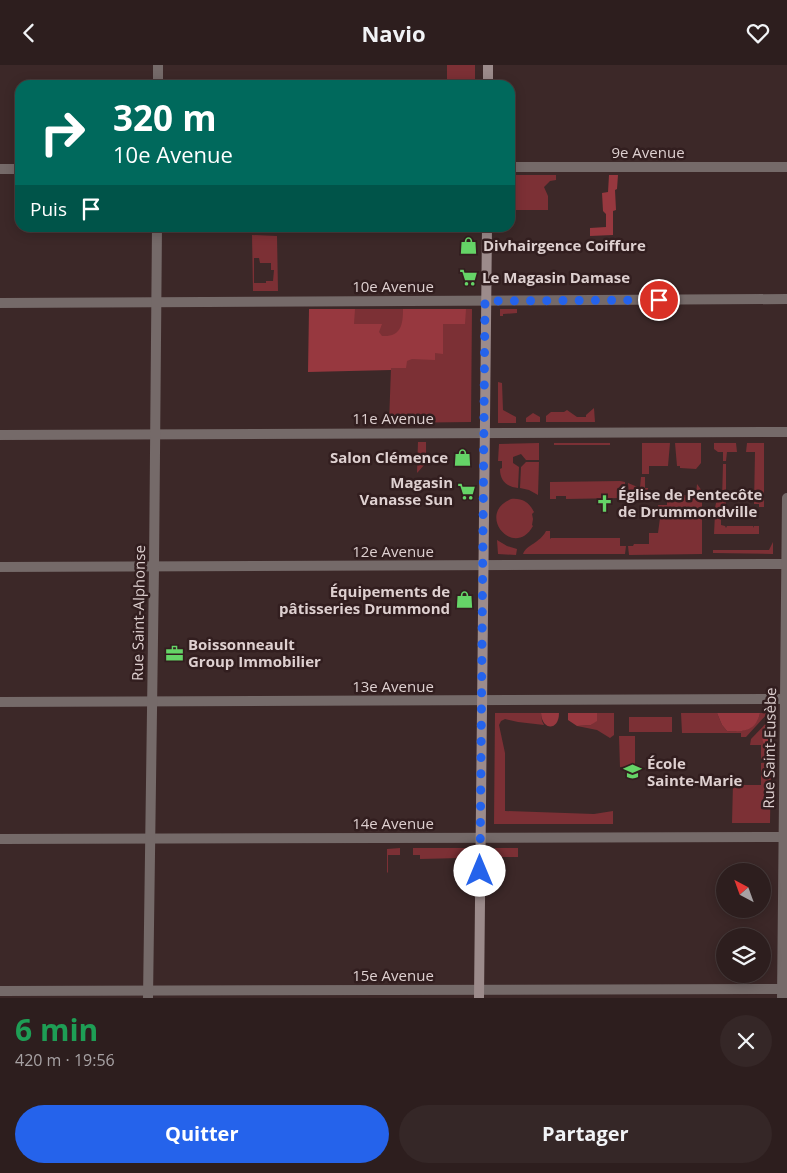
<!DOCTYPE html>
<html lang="fr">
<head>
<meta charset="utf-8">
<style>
  :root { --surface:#2d1e1e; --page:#352727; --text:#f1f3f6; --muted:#a7a2a4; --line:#483c3c; --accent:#2563eb }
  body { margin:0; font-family:"Open Sans",sans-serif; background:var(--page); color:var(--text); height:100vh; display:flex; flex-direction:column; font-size:19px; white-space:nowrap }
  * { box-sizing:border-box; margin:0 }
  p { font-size:16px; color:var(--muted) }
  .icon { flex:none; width:28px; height:28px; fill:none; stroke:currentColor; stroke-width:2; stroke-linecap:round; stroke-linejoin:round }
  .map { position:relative; height:933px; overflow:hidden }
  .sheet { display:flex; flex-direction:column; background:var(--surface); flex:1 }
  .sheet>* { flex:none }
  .top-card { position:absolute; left:15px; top:15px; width:500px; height:152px; border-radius:15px; box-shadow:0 2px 12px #0003,0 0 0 1px var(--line); background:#00695c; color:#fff; overflow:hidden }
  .needle { width:32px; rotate:319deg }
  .buttons { position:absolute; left:716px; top:798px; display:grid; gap:10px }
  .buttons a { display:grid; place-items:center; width:55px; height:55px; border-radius:50%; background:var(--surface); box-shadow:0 2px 12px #0003,0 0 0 1px var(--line); font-size:25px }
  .pin { position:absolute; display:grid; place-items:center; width:42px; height:42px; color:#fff; margin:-21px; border:2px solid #fff; border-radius:50%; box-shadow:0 1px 5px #0007 }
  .me { position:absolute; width:55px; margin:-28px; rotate:0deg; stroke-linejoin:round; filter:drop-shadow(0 0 4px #0008) }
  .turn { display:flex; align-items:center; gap:18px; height:105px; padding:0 15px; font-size:22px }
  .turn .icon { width:65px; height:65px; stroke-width:2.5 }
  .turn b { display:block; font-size:35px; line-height:42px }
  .then { display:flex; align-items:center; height:48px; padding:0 15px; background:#0003; gap:10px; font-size:19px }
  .round { display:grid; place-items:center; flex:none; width:52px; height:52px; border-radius:26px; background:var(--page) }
  .head { display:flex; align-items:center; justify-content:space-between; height:85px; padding:0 15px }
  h1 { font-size:30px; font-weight:700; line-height:38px; color:#1e9e55 }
  .cta { display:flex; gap:10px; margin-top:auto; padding:10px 15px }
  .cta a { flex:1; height:58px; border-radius:30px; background:var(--accent); color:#fff; font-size:20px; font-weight:700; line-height:58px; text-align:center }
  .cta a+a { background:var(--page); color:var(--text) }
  header { display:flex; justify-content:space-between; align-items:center; height:65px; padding:0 15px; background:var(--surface); font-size:22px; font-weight:700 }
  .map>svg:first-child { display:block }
  .green { fill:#7c3035; fill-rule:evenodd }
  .forest { fill:#97383f }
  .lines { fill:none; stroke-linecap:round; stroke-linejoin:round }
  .street { stroke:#756a69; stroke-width:10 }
  .secondary { stroke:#9c8b8b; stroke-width:10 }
  .route { stroke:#2563eb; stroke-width:9; stroke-dasharray:0 16.2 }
  .labels { text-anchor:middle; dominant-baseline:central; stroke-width:5; stroke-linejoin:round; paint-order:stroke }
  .street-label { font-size:15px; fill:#ded0d0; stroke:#321e1f }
  .poi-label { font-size:15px; font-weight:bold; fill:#ded0d0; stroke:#321e1f; text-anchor:start }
</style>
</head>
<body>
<header><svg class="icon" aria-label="back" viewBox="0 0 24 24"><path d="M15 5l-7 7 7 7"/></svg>Navio<svg class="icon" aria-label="heart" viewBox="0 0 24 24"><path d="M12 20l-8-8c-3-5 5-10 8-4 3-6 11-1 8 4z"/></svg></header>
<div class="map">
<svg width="787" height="933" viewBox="0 0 787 933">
  <rect width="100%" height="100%" fill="#3c2828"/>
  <!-- green -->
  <g class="green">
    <path d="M447,0H475V15L447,14Z"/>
    <path d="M510,110H556V115L550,116L544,122L548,131V145H510Z"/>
    <path d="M252,170L277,171L278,226H253ZM254,193H259L260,198H271V205H274L273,216H266V218H254Z"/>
    <path d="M309,244H472L471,357L389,358L391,303Z"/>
    <path d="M500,244H517V248L503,249V251H500Z"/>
    <path d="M498,317L502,318L503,345L516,352V358H498Z"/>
    <path d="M594,343L595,357H546V351L551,347H564L567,345L577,352H586V350Z"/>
    <path d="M533,348L540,352V357H526V353Z"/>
    <path d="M418,377H426V398L417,408Z"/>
    <path d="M539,378V395H526L521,389L513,392V398L519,402L518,423C506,422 500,415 500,404L502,403V396H498L499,379Z"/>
    <rect x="554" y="378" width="56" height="2"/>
    <path d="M642,378H670L668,401H649V409H642Z"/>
    <path d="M675,378H701V398L696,404L680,403V401H677Z"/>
    <path d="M714,378H736L737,387H727L726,396H723V387H718L714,384Z"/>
    <path d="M747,378H764V442H759V439H754L755,387H746Z"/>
    <path d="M526,397H539L538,430L529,425L520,423L521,402Z"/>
    <path d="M723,399H726V439H722V442L715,443L716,438L722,434Z"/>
    <path d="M641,412H645V423H648V434H645V428H629L628,418L640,423Z"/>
    <path d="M620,416L625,417V428H621V433L566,434V431H556V434H550V417Z"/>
    <path d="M697,419L702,426V489L629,490L628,481H633L634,479H649V468H658L660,453L658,440H667V430H696Z"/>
    <path d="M511,434C522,433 529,437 534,447L532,449L533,454L532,460L533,461C514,495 475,449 511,434Z"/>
    <path d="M715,449L721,450V460L725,461L726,463L727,461H753V463L754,461H759V469H714Z"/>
    <path d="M546,466H550V474L551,473H620V481H626L625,489H523C526,480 540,478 546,466Z"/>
    <path d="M497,475L507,481L517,484L516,490L498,489Z"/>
    <path d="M773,477V489L713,488V485H769Z"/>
    <path d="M495,648H541L542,656L544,660L518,657L505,654L501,656L499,660L505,688V746L594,749L613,746V759H494Z"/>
    <path d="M597,648H614V670L610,673L597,665L577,661L591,660L597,655Z"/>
    <path d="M681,648H717L722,660L727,666C743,667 756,665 760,648H768L746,672H741V668H682Z"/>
    <rect x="629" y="652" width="43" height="15"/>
    <path d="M772,652L771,660H768L765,682L771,685V694H761V680H750L751,674Z"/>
    <path d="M619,671H635V701L620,702Z"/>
    <path d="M771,697L770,758H732L733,718H742V720H761V698Z"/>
    <path d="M400,783V790H388V808L387,807V784Z"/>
    <path d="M413,783H468L467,796H461V793L420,794V790H413Z"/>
    <path d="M495,783H518V792H499V800H494Z"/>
  </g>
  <!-- forest -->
  <g class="forest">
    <path d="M609,110H618L617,124L615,125L616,145L613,146V170L590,171V163L606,162V149L603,146L602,128L608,127Z"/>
    <path d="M309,244H355L354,259H382L379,267L382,271C401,272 403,260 403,244H466L465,259H443V289L435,288V295L412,294L407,296L406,303H391V305L308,307Z"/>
    <path d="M541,648H559C559,666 542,666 541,648Z"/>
    <path d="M568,648H597V656L591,660L577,661L568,655Z"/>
    <path d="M717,648H760C756,666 744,667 727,666L722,660Z"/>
    <path d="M768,660H771V685C761,680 761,672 764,662Z"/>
  </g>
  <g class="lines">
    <!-- street -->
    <g class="street">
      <path d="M158,20V0"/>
      <path d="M510,102H787"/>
      <path d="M0,104H20"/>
      <path d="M0,238L787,234"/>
      <path d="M0,370L787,367"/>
      <path d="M0,502L787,499"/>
      <path d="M0,637L787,634"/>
      <path d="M0,774L787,772"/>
      <path d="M0,926L787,924"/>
      <path d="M148,933L154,502L157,162"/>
      <path d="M782,933L787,433"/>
    </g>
    <!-- secondary -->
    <g class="secondary">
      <path d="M488,20V0"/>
      <path d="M479,933L487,162"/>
    </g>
  </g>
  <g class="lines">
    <!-- route -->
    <path class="route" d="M480,806L485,236L659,235"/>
  </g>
  <!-- icons -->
  <defs>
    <symbol id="shop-bare" viewBox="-9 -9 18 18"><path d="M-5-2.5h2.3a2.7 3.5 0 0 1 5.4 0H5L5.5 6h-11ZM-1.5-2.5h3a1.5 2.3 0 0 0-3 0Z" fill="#65d467" stroke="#321e1f" stroke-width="2.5" paint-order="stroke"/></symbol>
    <symbol id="supermarket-bare" viewBox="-9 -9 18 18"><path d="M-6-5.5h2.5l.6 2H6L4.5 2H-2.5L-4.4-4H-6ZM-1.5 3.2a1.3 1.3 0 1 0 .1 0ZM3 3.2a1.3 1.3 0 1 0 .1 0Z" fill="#65d467" stroke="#321e1f" stroke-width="2.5" paint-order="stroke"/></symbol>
    <symbol id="church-bare" viewBox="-9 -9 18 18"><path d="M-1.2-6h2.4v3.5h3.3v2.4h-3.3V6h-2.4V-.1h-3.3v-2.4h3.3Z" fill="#65d467" stroke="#321e1f" stroke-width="2.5" paint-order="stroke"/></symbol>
    <symbol id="office-bare" viewBox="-9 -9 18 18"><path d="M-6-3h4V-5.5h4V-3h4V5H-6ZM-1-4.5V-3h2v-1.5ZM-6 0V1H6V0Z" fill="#65d467" stroke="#321e1f" stroke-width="2.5" paint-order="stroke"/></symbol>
    <symbol id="school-bare" viewBox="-9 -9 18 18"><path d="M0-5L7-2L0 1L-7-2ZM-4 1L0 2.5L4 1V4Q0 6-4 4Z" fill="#65d467" stroke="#321e1f" stroke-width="2.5" paint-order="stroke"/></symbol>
  </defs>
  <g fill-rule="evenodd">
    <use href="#shop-bare" x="456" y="168" width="25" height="25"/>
    <use href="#supermarket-bare" x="456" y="200" width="25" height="25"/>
    <use href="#shop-bare" x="450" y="380" width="25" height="25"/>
    <use href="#supermarket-bare" x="454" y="414" width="25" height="25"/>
    <use href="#church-bare" x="592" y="426" width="25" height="25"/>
    <use href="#shop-bare" x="452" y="522" width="25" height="25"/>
    <use href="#office-bare" x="162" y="576" width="25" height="25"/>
    <use href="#school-bare" x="620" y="694" width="25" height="25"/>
  </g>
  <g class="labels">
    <!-- street labels -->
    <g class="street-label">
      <text x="648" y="87">9e Avenue</text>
      <text x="393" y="221">10e Avenue</text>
      <text x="393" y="353">11e Avenue</text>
      <text x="393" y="486">12e Avenue</text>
      <text transform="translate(138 548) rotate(-89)">Rue Saint-Alphonse</text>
      <text x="393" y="621">13e Avenue</text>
      <text transform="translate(769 683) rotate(-89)">Rue Saint-Eusèbe</text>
      <text x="393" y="758">14e Avenue</text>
      <text x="393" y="910">15e Avenue</text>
    </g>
    <!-- poi labels -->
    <g class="poi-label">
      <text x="483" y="180">Divhairgence Coiffure</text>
      <text x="482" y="212">Le Magasin Damase</text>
      <text x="448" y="392" text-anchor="end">Salon Clémence</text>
      <text x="453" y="417" text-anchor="end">Magasin<tspan x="453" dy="17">Vanasse Sun</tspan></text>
      <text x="618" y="429">Église de Pentecôte<tspan x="618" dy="17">de Drummondville</tspan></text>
      <text x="450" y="526" text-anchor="end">Équipements de<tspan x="450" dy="17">pâtisseries Drummond</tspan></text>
      <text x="188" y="579">Boissonneault<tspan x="188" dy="17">Group Immobilier</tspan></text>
      <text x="647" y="698">École<tspan x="647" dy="17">Sainte-Marie</tspan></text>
    </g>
  </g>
</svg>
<div class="buttons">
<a><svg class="needle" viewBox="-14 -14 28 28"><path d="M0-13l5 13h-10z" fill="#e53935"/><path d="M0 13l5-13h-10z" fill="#a7a2a4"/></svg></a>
<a><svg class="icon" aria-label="layers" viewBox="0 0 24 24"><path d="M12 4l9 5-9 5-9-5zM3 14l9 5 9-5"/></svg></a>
</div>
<div class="pin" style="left:659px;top:235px;background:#d93025"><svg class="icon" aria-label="arrive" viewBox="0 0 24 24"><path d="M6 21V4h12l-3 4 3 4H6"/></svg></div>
<svg class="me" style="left:480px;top:806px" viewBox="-20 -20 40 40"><circle r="19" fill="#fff"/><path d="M0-13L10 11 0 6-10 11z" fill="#2563eb"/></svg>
<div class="top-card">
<div class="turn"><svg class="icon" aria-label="right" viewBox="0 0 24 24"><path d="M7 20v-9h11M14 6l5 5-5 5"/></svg><div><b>320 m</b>10e Avenue</div></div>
<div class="then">Puis<svg class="icon" aria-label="arrive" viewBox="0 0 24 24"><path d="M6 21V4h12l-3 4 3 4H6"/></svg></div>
</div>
</div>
<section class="sheet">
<div class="head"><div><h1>6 min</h1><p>420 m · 19:56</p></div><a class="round"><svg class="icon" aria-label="close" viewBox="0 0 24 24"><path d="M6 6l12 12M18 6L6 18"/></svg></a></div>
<div class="cta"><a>Quitter</a><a>Partager</a></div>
</section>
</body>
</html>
